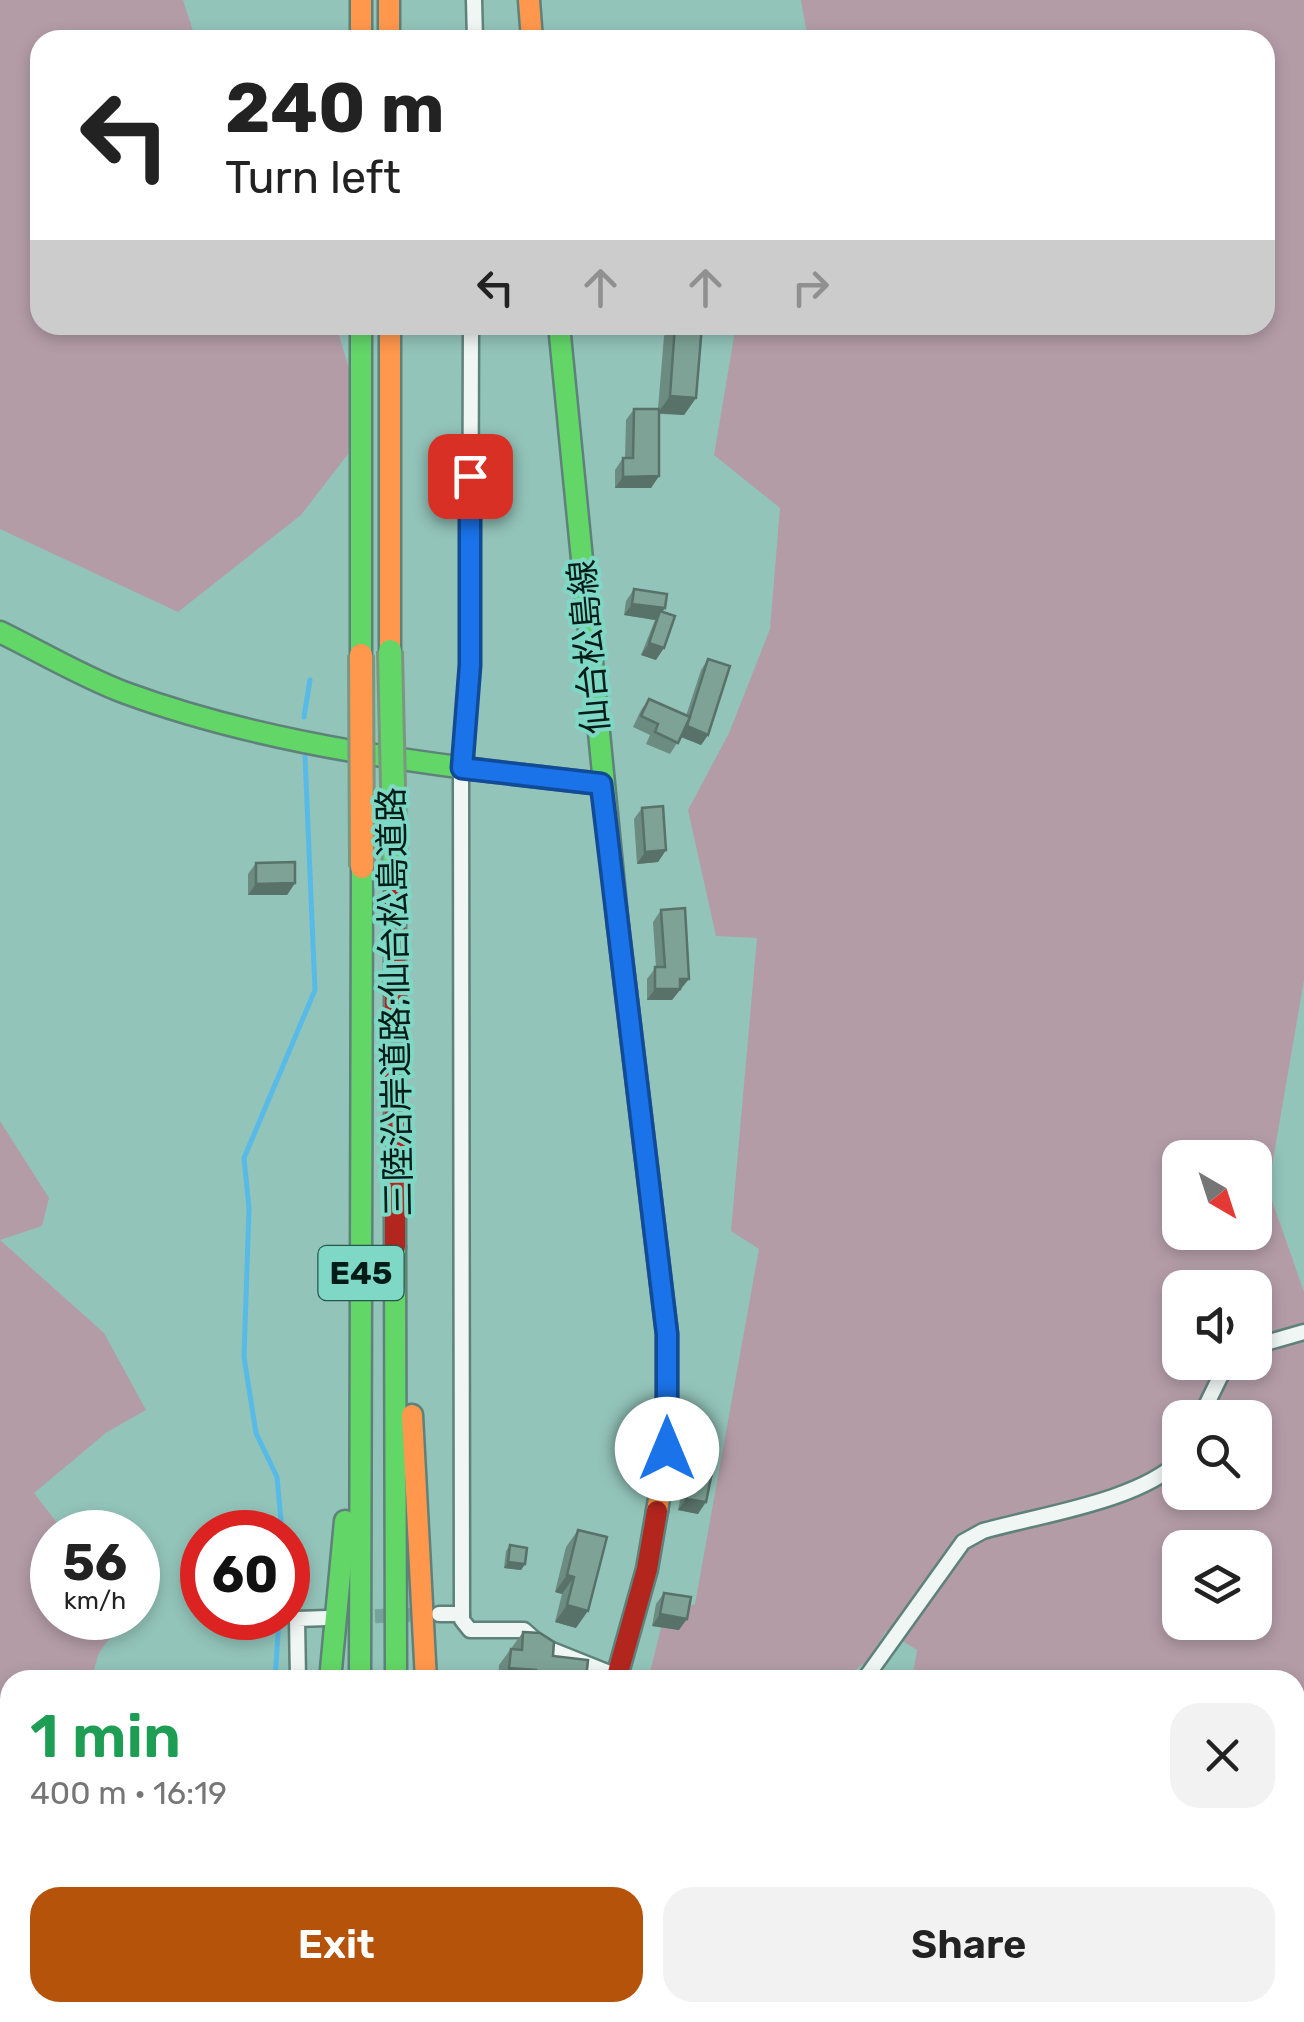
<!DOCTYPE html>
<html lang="en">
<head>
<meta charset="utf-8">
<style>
  :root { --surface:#fff; --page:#f2f2f2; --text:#222; --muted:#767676; --accent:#b45309 }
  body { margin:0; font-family:Rubik,"Noto Sans JP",sans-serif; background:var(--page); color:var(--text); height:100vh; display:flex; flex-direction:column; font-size:38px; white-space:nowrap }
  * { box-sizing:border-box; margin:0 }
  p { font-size:32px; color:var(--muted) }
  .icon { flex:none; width:55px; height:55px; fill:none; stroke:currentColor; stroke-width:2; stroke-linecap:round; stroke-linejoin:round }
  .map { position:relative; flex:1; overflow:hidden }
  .panel { position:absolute; left:0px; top:1670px; width:1305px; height:352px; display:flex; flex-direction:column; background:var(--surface); border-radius:30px 30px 0 0; box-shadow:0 5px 15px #0003 }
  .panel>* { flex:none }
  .hud { position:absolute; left:30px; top:30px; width:1245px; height:305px; border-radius:30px; box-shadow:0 5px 15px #0003; background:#fff; color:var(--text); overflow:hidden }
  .needle { width:65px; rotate:141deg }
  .tools { position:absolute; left:1162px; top:1140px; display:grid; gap:20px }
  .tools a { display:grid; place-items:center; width:110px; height:110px; border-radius:20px; background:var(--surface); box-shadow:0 5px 15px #0003; font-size:50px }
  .speed { position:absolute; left:30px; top:1510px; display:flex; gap:20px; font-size:50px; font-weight:700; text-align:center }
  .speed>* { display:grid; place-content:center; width:130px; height:130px; border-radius:50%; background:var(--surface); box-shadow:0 5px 15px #0003; line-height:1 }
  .speed small { font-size:25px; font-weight:400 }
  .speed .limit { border:15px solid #d22; background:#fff; color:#111 }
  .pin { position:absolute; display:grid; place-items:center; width:85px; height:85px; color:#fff; margin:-42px; border-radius:20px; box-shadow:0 5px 15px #0006 }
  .me { position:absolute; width:110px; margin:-55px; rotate:0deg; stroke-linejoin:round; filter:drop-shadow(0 0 8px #0008) }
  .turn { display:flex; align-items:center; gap:35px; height:210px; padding:0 30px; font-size:45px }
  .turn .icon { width:130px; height:130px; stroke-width:2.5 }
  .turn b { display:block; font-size:70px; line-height:85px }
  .lanes { display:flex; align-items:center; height:95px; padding:0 30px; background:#0003; justify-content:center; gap:50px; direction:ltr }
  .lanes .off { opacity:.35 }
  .round { display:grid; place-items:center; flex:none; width:105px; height:105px; border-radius:30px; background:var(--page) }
  .overview { display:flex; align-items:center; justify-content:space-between; height:170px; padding:0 30px }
  h1 { font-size:60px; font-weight:600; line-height:75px; color:#1e9e55 }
  .cta { display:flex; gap:20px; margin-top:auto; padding:20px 30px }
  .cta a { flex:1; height:115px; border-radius:30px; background:var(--accent); color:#fff; font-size:40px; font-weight:600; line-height:115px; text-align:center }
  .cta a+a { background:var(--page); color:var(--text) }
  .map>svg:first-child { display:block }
  .green { fill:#b39ca6; fill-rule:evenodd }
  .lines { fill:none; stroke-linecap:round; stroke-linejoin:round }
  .stream { stroke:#58bae6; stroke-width:5 }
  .street-tunnel { stroke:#76a399; stroke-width:14; stroke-dasharray:14 7; stroke-linecap:butt }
  .street-casing { stroke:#5e827a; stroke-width:19 }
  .fast-casing { stroke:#5e827a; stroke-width:25 }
  .slow-casing { stroke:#5e827a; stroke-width:25 }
  .jam-casing { stroke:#5e827a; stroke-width:25 }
  .street { stroke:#eff6f4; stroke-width:14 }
  .fast { stroke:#63d668; stroke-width:20 }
  .slow { stroke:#ff974d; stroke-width:20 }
  .jam { stroke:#b3261e; stroke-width:20 }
  .fast-bridge-casing { stroke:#7c977f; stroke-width:28; stroke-linecap:butt }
  .slow-bridge-casing { stroke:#7c977f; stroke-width:28; stroke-linecap:butt }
  .fast-bridge { stroke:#63d668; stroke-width:22 }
  .slow-bridge { stroke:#ff974d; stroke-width:22 }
  .wall { fill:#6c8b81 }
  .shaded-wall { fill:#587169 }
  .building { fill:#7ea296; stroke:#587169; stroke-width:2.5 }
  .route-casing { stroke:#114b97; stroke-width:25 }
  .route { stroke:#1a73e8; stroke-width:18 }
  .labels { text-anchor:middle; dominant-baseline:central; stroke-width:8; stroke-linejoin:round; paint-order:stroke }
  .shield { fill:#7fd8c5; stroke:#28554c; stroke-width:2.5 }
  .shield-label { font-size:32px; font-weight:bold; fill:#021d18 }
  .street-label { font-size:35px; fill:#021d18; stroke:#7fd8c5 }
</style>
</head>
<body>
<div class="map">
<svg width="1304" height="2022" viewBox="0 0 1304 2022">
  <rect width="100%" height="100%" fill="#93c4b9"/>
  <!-- green -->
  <g class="green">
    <path d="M0,0H183L196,40H40V325H336L355,389L348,454L301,515L178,612L0,529Z"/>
    <path d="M801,0H1304V980L1268,1189L1304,1292V1934L1295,1951V1680H912L917,1650L886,1631L868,1660L842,1680H648L664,1616L695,1604L759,1249L731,1231L757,938L716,936L688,810L729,733L770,629L780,508L714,455L736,325H1265V40H808ZM1180,1158H1255V1232H1180ZM1180,1288H1255V1362H1180ZM1180,1418H1255V1492H1180ZM1180,1548H1255V1622H1180Z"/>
    <path d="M0,1121L49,1198L42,1226L0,1240L104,1333L146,1410L107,1432L34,1493L64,1532H52V1618H117L120,1624L99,1653L91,1680H10V1959L0,1966Z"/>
    <path d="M1277,2013L1279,2022H875L873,2013Z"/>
  </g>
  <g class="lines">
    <!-- stream -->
    <g class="stream">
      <path d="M304,717L310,680"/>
      <path d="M282,1532L277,1477L256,1433L244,1357L249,1208L244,1158L315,990L305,757"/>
      <path d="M275,1680L279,1618"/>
      <path d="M502,2012L503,2022"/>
    </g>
    <!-- street-tunnel -->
    <path class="street-tunnel" d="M354,1617L428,1614"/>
    <defs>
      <g id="street">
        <path d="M474,0L475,40"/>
        <path d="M471,325L470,665L461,768L462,1620L470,1630H524L542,1646L617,1676"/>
        <path d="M1255,1346L1304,1332"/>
        <path d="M1200,1418L1221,1375L1235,1362"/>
        <path d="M439,1614H462"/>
        <path d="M298,1680L297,1619L327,1618"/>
        <path d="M864,1680L963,1542L983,1531C1039,1515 1140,1501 1180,1460"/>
        <path d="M62,2022L65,2012"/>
        <path d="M184,2022L192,2012"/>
      </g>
      <g id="fast">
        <path d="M361,325V655"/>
        <path d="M559,325L618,926"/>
        <path d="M0,632C41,652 81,676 123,692C274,748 442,766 601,784"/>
        <path d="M395,1247L396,1680"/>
        <path d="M330,1680L345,1521"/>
        <path d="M360,1680L362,867"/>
        <path d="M395,2012V2022"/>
      </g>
      <g id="slow">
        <path d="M361,0V40"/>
        <path d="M389,0V40"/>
        <path d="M529,0L532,40"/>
        <path d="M390,325V651"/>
        <path d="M618,926L667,1334V1449L657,1511"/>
        <path d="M412,1415L426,1680"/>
        <path d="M566,2012L567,2022"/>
        <path d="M447,2022L458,2012"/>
      </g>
      <g id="jam">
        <path d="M395,876V1247"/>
        <path d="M616,1680L647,1569L657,1511"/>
        <path d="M364,2012V2022"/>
        <path d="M211,2022L220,2012"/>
      </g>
    </defs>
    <!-- street casing -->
    <use href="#street" class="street-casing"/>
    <!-- fast casing -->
    <use href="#fast" class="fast-casing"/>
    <!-- slow casing -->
    <use href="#slow" class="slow-casing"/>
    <!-- jam casing -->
    <use href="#jam" class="jam-casing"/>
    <!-- street -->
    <use href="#street" class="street"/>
    <!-- fast -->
    <use href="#fast" class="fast"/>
    <!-- slow -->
    <use href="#slow" class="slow"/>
    <!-- jam -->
    <use href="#jam" class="jam"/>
    <defs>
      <path id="fast-bridge" d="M390,651L395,876"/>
      <path id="slow-bridge" d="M361,655L362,867"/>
    </defs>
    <!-- fast-bridge casing -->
    <use href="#fast-bridge" class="fast-bridge-casing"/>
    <!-- slow-bridge casing -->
    <use href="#slow-bridge" class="slow-bridge-casing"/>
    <!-- fast-bridge -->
    <use href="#fast-bridge" class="fast-bridge"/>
    <!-- slow-bridge -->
    <use href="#slow-bridge" class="slow-bridge"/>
  </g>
  <!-- wall -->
  <g class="wall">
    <path d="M672,325H702L696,398L684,415L659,414V476L651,488H615V470L623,458H625L626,420L634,409H658L664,336Z"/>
    <path d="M634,589L665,608L662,612L656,660L641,655L655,620L624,615L626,601Z"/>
    <path d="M708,659V735L701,745L681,737L670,754L646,744L650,735L633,727L641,710L649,699L686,716L701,670Z"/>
    <path d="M642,808L666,850L658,862L637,864L634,819Z"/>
    <path d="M256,863L295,883L287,895H248V874Z"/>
    <path d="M661,910L681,990H679L672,1000H647V979L656,967L653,922Z"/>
    <path d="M697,1445L698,1514L678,1510L689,1456Z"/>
    <path d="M578,1530L576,1628L555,1622L562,1594L555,1592L566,1547Z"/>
    <path d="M510,1545L525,1564L521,1570L504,1568L506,1551Z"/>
    <path d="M664,1593L679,1630L652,1626L656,1604Z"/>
    <path d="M523,1632L553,1656L586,1679L585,1680H498L499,1665Z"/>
  </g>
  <!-- shaded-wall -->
  <g class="shaded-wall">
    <path d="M670,396L696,398L684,415L658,413Z"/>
    <path d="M659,476L651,488H615L623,477Z"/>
    <path d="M632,604L665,608L655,620L624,615Z"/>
    <path d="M649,643L664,648L656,660L641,655Z"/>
    <path d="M687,726L708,735L701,745L679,736Z"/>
    <path d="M666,850L658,862L637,864L645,852Z"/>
    <path d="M295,883L287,895H248L256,884Z"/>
    <path d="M680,979H689L672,1000H647L655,989Z"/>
    <path d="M686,1499L706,1502L698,1514L678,1510Z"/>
    <path d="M508,1562L525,1564L521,1570L504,1568Z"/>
    <path d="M567,1575L574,1577L562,1594L555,1592Z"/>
    <path d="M567,1605L588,1611L576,1628L555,1622Z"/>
    <path d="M660,1614L687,1619L679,1630L652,1626Z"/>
    <path d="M509,1668L536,1670L529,1680H501Z"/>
  </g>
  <!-- building -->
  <g class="building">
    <path d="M675,325H702L696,398L670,396Z"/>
    <path d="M634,409H659V476L623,477V458H633Z"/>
    <path d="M634,589L667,594L665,608L632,604Z"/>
    <path d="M660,611L675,616L664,648L649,643Z"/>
    <path d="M708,659L730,666L708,735L687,726Z"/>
    <path d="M649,699L690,717L678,743L655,732L658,724L641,716Z"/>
    <path d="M663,806L666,850L645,852L642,808Z"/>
    <path d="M295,862V883L256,884V863Z"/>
    <path d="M685,908L689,979H680V989H655V967H665L661,910Z"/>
    <path d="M697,1445L717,1448L706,1502L686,1499Z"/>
    <path d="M578,1530L607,1537L588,1611L567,1605L574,1577L567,1575Z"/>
    <path d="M510,1545L527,1548L525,1564L508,1562Z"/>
    <path d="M664,1593L691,1597L687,1619L660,1614Z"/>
    <path d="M523,1632L540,1633L554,1642L553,1656L588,1660L586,1679L568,1677L567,1680H535L536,1670L509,1668L511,1649L522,1650Z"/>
    <path d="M813,2012H847L851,2015L846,2022H806Z"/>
  </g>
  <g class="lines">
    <defs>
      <path id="route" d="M470,476V665L462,768L601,784L667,1334V1449"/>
    </defs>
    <!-- route casing -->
    <use href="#route" class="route-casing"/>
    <!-- route -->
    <use href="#route" class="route"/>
  </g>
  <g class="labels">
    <!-- shield labels -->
    <rect class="shield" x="318.5" y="1246" width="85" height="54" rx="8"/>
    <g class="shield-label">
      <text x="361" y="1273">E45</text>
    </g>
    <!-- street labels -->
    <g class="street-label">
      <text transform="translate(589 647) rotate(-95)">仙台松島線</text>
      <text transform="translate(395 1002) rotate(-91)">三陸沿岸道路;仙台松島道路</text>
    </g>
  </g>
</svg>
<div class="tools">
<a><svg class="needle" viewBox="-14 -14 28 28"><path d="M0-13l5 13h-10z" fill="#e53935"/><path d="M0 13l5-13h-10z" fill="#767676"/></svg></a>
<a><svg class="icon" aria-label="sound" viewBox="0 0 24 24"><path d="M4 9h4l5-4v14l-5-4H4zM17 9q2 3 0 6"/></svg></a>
<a><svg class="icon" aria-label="search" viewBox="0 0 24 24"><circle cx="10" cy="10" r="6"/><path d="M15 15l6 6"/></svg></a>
<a><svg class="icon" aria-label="layers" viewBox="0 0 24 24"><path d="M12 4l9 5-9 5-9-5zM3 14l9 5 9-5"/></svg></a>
</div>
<div class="speed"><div>56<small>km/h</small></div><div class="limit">60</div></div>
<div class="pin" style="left:470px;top:476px;background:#d93025"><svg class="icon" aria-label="arrive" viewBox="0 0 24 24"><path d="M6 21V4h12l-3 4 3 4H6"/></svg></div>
<svg class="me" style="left:667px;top:1449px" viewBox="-20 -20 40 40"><circle r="19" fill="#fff"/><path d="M0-13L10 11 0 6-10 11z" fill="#1a73e8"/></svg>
<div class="hud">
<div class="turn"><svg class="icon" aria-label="left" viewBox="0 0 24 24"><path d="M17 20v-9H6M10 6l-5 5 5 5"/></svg><div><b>240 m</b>Turn left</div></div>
<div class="lanes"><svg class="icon" aria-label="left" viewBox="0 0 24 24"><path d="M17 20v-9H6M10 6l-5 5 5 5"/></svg><svg class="icon off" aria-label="ahead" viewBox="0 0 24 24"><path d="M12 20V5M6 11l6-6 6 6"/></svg><svg class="icon off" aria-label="ahead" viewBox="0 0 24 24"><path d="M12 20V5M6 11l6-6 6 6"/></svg><svg class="icon off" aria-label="right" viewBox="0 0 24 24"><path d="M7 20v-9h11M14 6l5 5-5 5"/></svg></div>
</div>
<section class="panel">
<div class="overview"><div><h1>1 min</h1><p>400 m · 16:19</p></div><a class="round"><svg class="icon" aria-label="close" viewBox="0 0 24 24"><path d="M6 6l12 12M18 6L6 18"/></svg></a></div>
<div class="cta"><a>Exit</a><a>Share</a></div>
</section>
</div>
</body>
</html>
